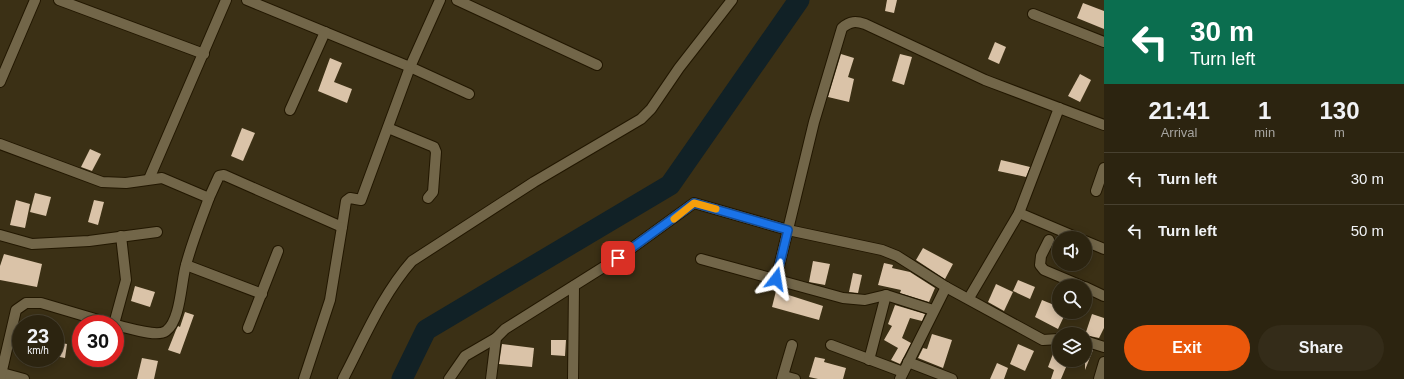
<!DOCTYPE html>
<html lang="en">
<head>
<meta charset="utf-8">
<style>
  :root { --surface:#2c2410; --page:#342c19; --text:#f1f3f6; --muted:#a6a49f; --line:#484130; --accent:#ea580c }
  body { margin:0; font-family:Arial,sans-serif; background:var(--page); color:var(--text); height:100vh; display:flex; flex-direction:column; font-size:15px; white-space:nowrap }
  * { box-sizing:border-box; margin:0 }
  p { font-size:13px; color:var(--muted) }
  .icon { flex:none; width:22px; height:22px; fill:none; stroke:currentColor; stroke-width:2; stroke-linecap:round; stroke-linejoin:round }
  .map { position:relative; flex:1; overflow:hidden }
  .sheet { display:flex; flex-direction:column; background:var(--surface); width:300px }
  .sheet>* { flex:none }
  .hud { background:#0b6e4f; color:#fff; overflow:hidden }
  .fabs { position:absolute; left:1052px; top:231px; display:grid; gap:8px }
  .fabs a { display:grid; place-items:center; width:40px; height:40px; border-radius:50%; background:var(--surface); box-shadow:0 2px 10px #0003,0 0 0 1px var(--line); font-size:20px }
  .speed { position:absolute; left:12px; top:315px; display:flex; gap:8px; font-size:20px; font-weight:700; text-align:center }
  .speed>* { display:grid; place-content:center; width:52px; height:52px; border-radius:50%; background:var(--surface); box-shadow:0 2px 10px #0003,0 0 0 1px var(--line); line-height:1 }
  .speed small { font-size:10px; font-weight:400 }
  .speed .limit { border:6px solid #d22; background:#fff; color:#111 }
  .pin { position:absolute; display:grid; place-items:center; width:34px; height:34px; color:#fff; margin:-17px; border-radius:8px; box-shadow:0 2px 6px #0006 }
  .me { position:absolute; width:44px; margin:-22px; rotate:14deg; stroke-linejoin:round; filter:drop-shadow(0 0 3px #0008) }
  .turn { display:flex; align-items:center; gap:14px; height:84px; padding:0 20px; font-size:18px }
  .turn .icon { width:52px; height:52px; stroke-width:2.5 }
  .turn b { display:block; font-size:28px; line-height:34px }
  .eta { display:flex; justify-content:space-evenly; align-items:center; height:68px; text-align:center }
  .eta b { font-size:24px; font-weight:700; line-height:28px }
  .primary-button { display:flex; gap:8px; margin-top:auto; padding:8px 20px }
  .primary-button a { flex:1; height:46px; border-radius:24px; background:var(--accent); color:#fff; font-size:16px; font-weight:700; line-height:46px; text-align:center }
  .primary-button a+a { background:var(--page); color:var(--text) }
  ul { padding:0; list-style:none }
  li { display:flex; align-items:center; gap:12px; height:52px; padding:0 20px; border-top:1px solid var(--line) }
  li div { flex:1 }
  li b { display:block; font-size:15px }
  li em { font-style:normal }
  main { display:flex; flex:1; min-height:0 }
  .map>svg:first-child { display:block }
  .lines { fill:none; stroke-linecap:round; stroke-linejoin:round }
  .river { stroke:#112126; stroke-width:21 }
  .building { fill:#dac3a8 }
  .minor-casing { stroke:#221700; stroke-width:12 }
  .minor { stroke:#726649; stroke-width:10 }
  .route-casing { stroke:#114b97; stroke-width:10 }
  .route { stroke:#1a73e8; stroke-width:7 }
  .slow { stroke:#f59e0b; stroke-width:7 }
</style>
</head>
<body>
<main>
<div class="map">
<svg width="1104" height="379" viewBox="0 0 1104 379">
  <rect width="100%" height="100%" fill="#3b3015"/>
  <g class="lines">
    <!-- river -->
    <path class="river" d="M402,379L426,330L670,185L799,0"/>
  </g>
  <!-- building -->
  <g class="building">
    <path d="M887,0H897L894,13L885,11Z"/>
    <path d="M1083,3L1104,11V29L1077,18Z"/>
    <path d="M995,42L1006,47L999,64L988,59Z"/>
    <path d="M841,54L854,58L848,77L854,79L849,102L828,97Z"/>
    <path d="M900,54L912,57L904,85L892,81Z"/>
    <path d="M330,58L342,63L334,82L352,89L347,103L318,91Z"/>
    <path d="M1080,74L1091,80L1080,102L1068,96Z"/>
    <path d="M242,128L255,133L243,161L231,156Z"/>
    <path d="M90,149L101,154L92,171L81,167Z"/>
    <path d="M1001,160L1030,167L1026,177L998,171Z"/>
    <path d="M35,193L51,197L46,216L30,212Z"/>
    <path d="M16,200L30,204L25,228L10,225Z"/>
    <path d="M94,200L104,202L98,225L88,222Z"/>
    <path d="M923,248L953,264L945,279L916,260Z"/>
    <path d="M4,254L42,264L37,287L0,280V266Z"/>
    <path d="M813,261L830,264L825,285L809,282Z"/>
    <path d="M884,263L893,265L892,268L910,272L935,288L929,302L900,293L901,290L878,285Z"/>
    <path d="M853,273L862,275L858,293L849,292Z"/>
    <path d="M1018,280L1035,287L1030,299L1013,291Z"/>
    <path d="M996,284L1013,292L1004,311L988,302Z"/>
    <path d="M135,286L155,292L150,307L131,301Z"/>
    <path d="M776,291L823,306L819,320L772,307Z"/>
    <path d="M1042,300L1059,307V312H1066L1058,329L1035,317Z"/>
    <path d="M895,305L925,314L922,321L910,318L902,338L911,343L900,364L891,360L898,348L884,340L892,326L888,324Z"/>
    <path d="M185,312L194,315L180,354L168,350L176,330L178,326L180,327Z"/>
    <path d="M1092,314L1104,318V328L1099,338L1085,335Z"/>
    <path d="M932,334L952,340L943,368L918,358L923,348L927,349Z"/>
    <path d="M551,340H566L565,356L551,355Z"/>
    <path d="M55,342L67,344L65,358L55,356Z"/>
    <path d="M502,344L534,348L532,367L499,364Z"/>
    <path d="M1018,344L1034,351L1025,371L1010,364Z"/>
    <path d="M1056,346H1059V360H1069L1061,379H1051L1054,370L1048,367Z"/>
    <path d="M1085,348L1093,350L1085,370Z"/>
    <path d="M815,357L825,359L824,362L846,368L843,379H818L809,377Z"/>
    <path d="M142,358L158,361L154,379H137Z"/>
    <path d="M997,363L1008,368L1004,379H990Z"/>
  </g>
  <g class="lines">
    <defs>
      <g id="minor">
        <path d="M59,0L204,54"/>
        <path d="M247,0L410,67L469,94"/>
        <path d="M457,0L597,65"/>
        <path d="M1033,14L1104,42"/>
        <path d="M0,82L35,0"/>
        <path d="M290,110L325,32"/>
        <path d="M388,128L434,147L436,152L433,192L428,198"/>
        <path d="M0,144L102,182L126,183L162,178L209,198L219,176L224,175L342,227L346,201L350,198L361,200L410,67L440,0"/>
        <path d="M149,179L226,0"/>
        <path d="M1096,191L1104,168"/>
        <path d="M1019,213L1078,238"/>
        <path d="M0,235L32,244L89,241L157,232"/>
        <path d="M1049,240L1041,256L1040,265L1044,270L1082,286"/>
        <path d="M1085,241L1104,249"/>
        <path d="M701,259L843,298L865,300L886,295L933,310"/>
        <path d="M186,265L262,294"/>
        <path d="M776,279L814,122L842,28C850,21 856,21 865,24L985,80L1104,125"/>
        <path d="M1085,287L1104,296"/>
        <path d="M969,298L1019,213L1059,108"/>
        <path d="M114,324L126,280L121,236"/>
        <path d="M115,325C127,327 156,338 166,331C181,320 181,281 186,265C192,242 201,220 209,198"/>
        <path d="M248,328L278,251"/>
        <path d="M1085,341L1104,347"/>
        <path d="M831,345L903,372"/>
        <path d="M869,360L886,295"/>
        <path d="M908,362L952,379"/>
        <path d="M2,373L24,379"/>
        <path d="M784,376L795,379"/>
        <path d="M0,379L16,310L26,303H41L112,324"/>
        <path d="M304,379L330,300L342,227"/>
        <path d="M343,379C364,339 382,295 412,261L534,182L641,119L651,109L679,68L732,0"/>
        <path d="M449,379L465,356L496,338"/>
        <path d="M491,379L496,338L505,329L618,258L694,203L788,230L882,250L897,256L946,287L1043,340L1059,339"/>
        <path d="M573,379L574,286"/>
        <path d="M782,379L792,345"/>
        <path d="M900,379L946,287"/>
        <path d="M1099,379L1104,362"/>
      </g>
    </defs>
    <!-- minor casing -->
    <use href="#minor" class="minor-casing"/>
    <!-- minor -->
    <use href="#minor" class="minor"/>
  </g>
  <g class="lines">
    <defs>
      <path id="route" d="M618,258L694,203L788,230L776,279"/>
    </defs>
    <!-- route casing -->
    <use href="#route" class="route-casing"/>
    <!-- route -->
    <use href="#route" class="route"/>
    <!-- slow -->
    <path class="slow" d="M674,219L694,203L716,209"/>
  </g>
</svg>
<div class="fabs">
<a><svg class="icon" aria-label="sound" viewBox="0 0 24 24"><path d="M4 9h4l5-4v14l-5-4H4zM17 9q2 3 0 6"/></svg></a>
<a><svg class="icon" aria-label="search" viewBox="0 0 24 24"><circle cx="10" cy="10" r="6"/><path d="M15 15l6 6"/></svg></a>
<a><svg class="icon" aria-label="layers" viewBox="0 0 24 24"><path d="M12 4l9 5-9 5-9-5zM3 14l9 5 9-5"/></svg></a>
</div>
<div class="speed"><div>23<small>km/h</small></div><div class="limit">30</div></div>
<div class="pin" style="left:618px;top:258px;background:#d93025"><svg class="icon" aria-label="arrive" viewBox="0 0 24 24"><path d="M6 21V4h12l-3 4 3 4H6"/></svg></div>
<svg class="me" style="left:776px;top:279px" viewBox="-20 -20 40 40"><path d="M0-17L14 15 0 8-14 15z" fill="#1a73e8" stroke="#fff" stroke-width="4"/></svg>
</div>
<section class="sheet">
<div class="hud">
<div class="turn"><svg class="icon" aria-label="left" viewBox="0 0 24 24"><path d="M17 20v-9H6M10 6l-5 5 5 5"/></svg><div><b>30 m</b>Turn left</div></div>
</div>
<div class="eta">
<div><b>21:41</b><p>Arrival</p></div>
<div><b>1</b><p>min</p></div>
<div><b>130</b><p>m</p></div>
</div>
<ul>
<li><svg class="icon" aria-label="left" viewBox="0 0 24 24"><path d="M17 20v-9H6M10 6l-5 5 5 5"/></svg><div><b>Turn left</b></div><em>30 m</em></li>
<li><svg class="icon" aria-label="left" viewBox="0 0 24 24"><path d="M17 20v-9H6M10 6l-5 5 5 5"/></svg><div><b>Turn left</b></div><em>50 m</em></li>
</ul>
<div class="primary-button"><a>Exit</a><a>Share</a></div>
</section>
</main>
</body>
</html>
